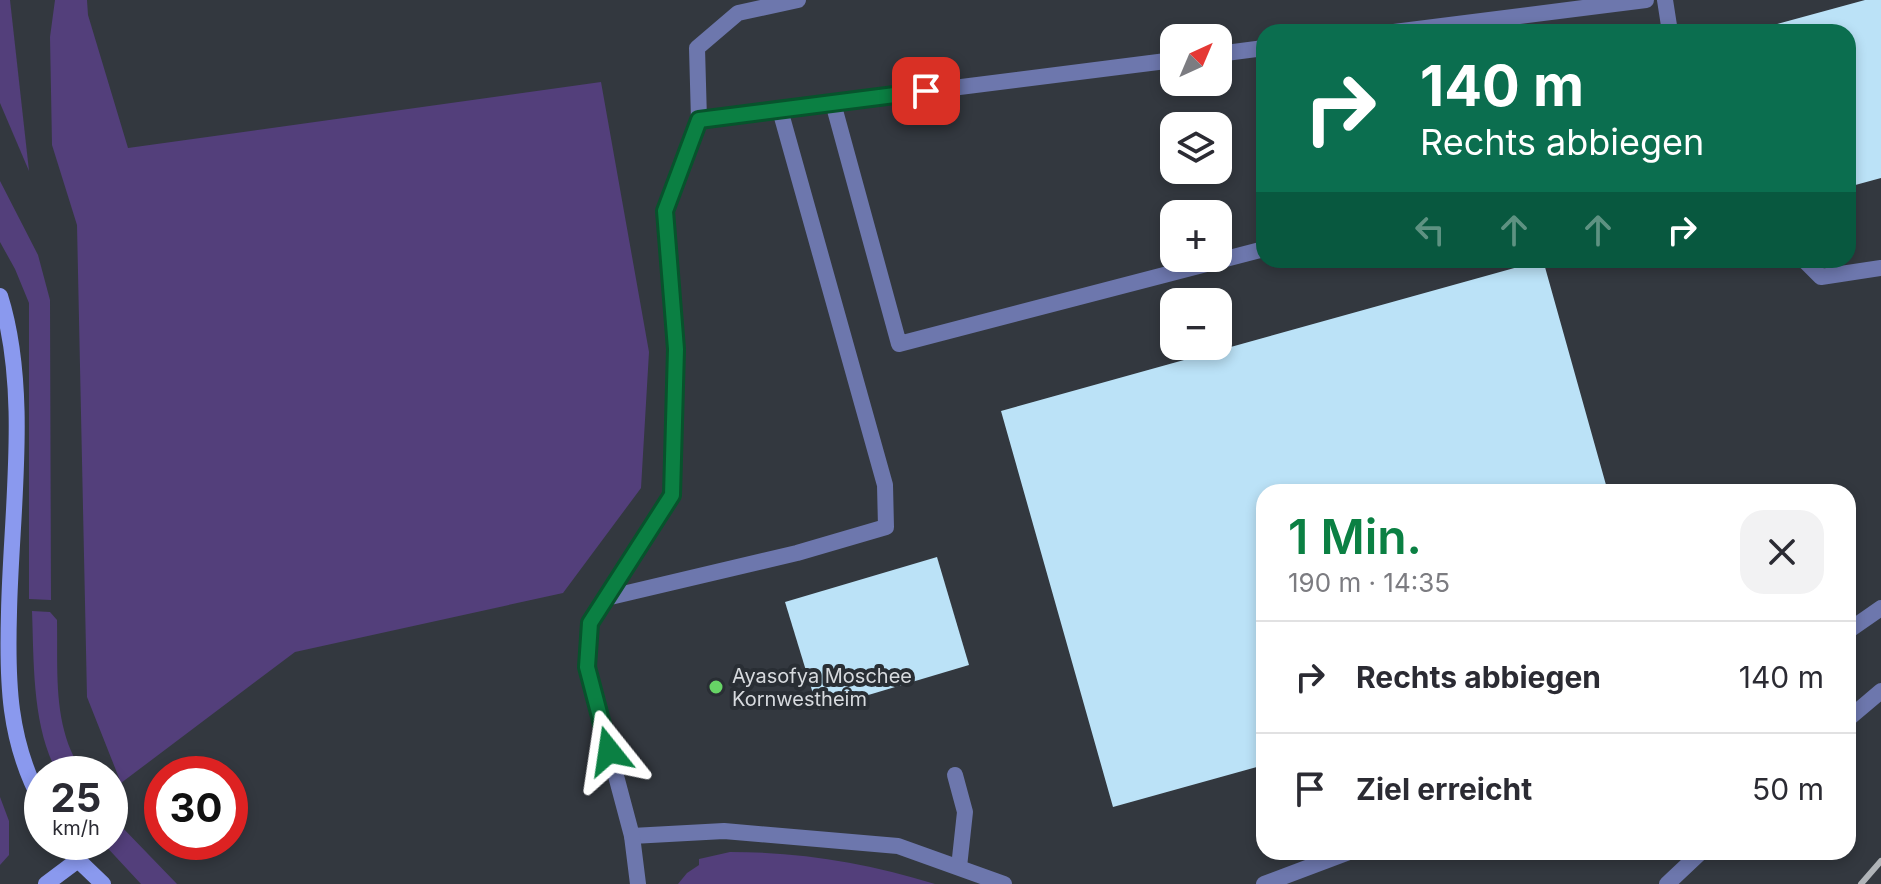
<!DOCTYPE html>
<html lang="de">
<head>
<meta charset="utf-8">
<style>
  :root { --surface:#fff; --page:#f2f2f3; --text:#2b2b33; --muted:#7c7c81; --line:#e1e1e2; --accent:#0b8043 }
  body { margin:0; font-family:Inter,sans-serif; background:var(--page); color:var(--text); height:100vh; display:flex; flex-direction:column; font-size:30px; white-space:nowrap }
  * { box-sizing:border-box; margin:0 }
  p { font-size:26px; color:var(--muted) }
  .icon { flex:none; width:44px; height:44px; fill:none; stroke:currentColor; stroke-width:2; stroke-linecap:round; stroke-linejoin:round }
  .map { position:relative; flex:1; overflow:hidden }
  .details { position:absolute; left:1256px; top:484px; width:600px; height:376px; display:flex; flex-direction:column; background:var(--surface); border-radius:24px; box-shadow:0 4px 12px #0003 }
  .details>* { flex:none }
  .hud { position:absolute; left:1256px; top:24px; width:600px; height:244px; border-radius:24px; box-shadow:0 4px 12px #0003; background:#0b6e4f; color:#fff; overflow:hidden }
  .needle { width:52px; rotate:44deg }
  .tools { position:absolute; left:1160px; top:24px; display:grid; gap:16px }
  .tools a { display:grid; place-items:center; width:72px; height:72px; border-radius:16px; background:var(--surface); box-shadow:0 4px 12px #0003; font-size:40px }
  .speed { position:absolute; left:24px; top:756px; display:flex; gap:16px; font-size:40px; font-weight:700; text-align:center }
  .speed>* { display:grid; place-content:center; width:104px; height:104px; border-radius:50%; background:var(--surface); box-shadow:0 4px 12px #0003; line-height:1 }
  .speed small { font-size:20px; font-weight:400 }
  .speed .limit { border:12px solid #d22; background:#fff; color:#111 }
  .pin { position:absolute; display:grid; place-items:center; width:68px; height:68px; color:#fff; margin:-34px; border-radius:16px; box-shadow:0 4px 12px #0006 }
  .me { position:absolute; width:88px; margin:-44px; rotate:345deg; stroke-linejoin:round; filter:drop-shadow(0 0 6px #0008) }
  .turn { display:flex; align-items:center; gap:28px; height:168px; padding:0 32px; font-size:36px }
  .turn .icon { width:104px; height:104px; stroke-width:2.5 }
  .turn b { display:block; font-size:56px; line-height:68px }
  .lanes { display:flex; align-items:center; height:76px; padding:0 32px; background:#0003; justify-content:center; gap:40px; direction:ltr }
  .lanes .off { opacity:.35 }
  .round { display:grid; place-items:center; flex:none; width:84px; height:84px; border-radius:24px; background:var(--page) }
  .headline { display:flex; align-items:center; justify-content:space-between; height:136px; padding:0 32px }
  h1 { font-size:48px; font-weight:600; line-height:60px; color:var(--accent) }
  ul { padding:0; list-style:none }
  li { display:flex; align-items:center; gap:24px; height:112px; padding:0 32px; border-top:2px solid var(--line) }
  li div { flex:1 }
  li b { display:block; font-size:30px }
  li em { font-style:normal }
  .map>svg:first-child { display:block }
  .green { fill:#533f7b }
  .building { fill:#bbe2f7 }
  .lines { fill:none; stroke-linecap:round; stroke-linejoin:round }
  .lane { stroke:#6d77ad; stroke-width:16 }
  .street { stroke:#6d77ad; stroke-width:16 }
  .secondary { stroke:#8a99ee; stroke-width:16 }
  .rail { stroke:#b0b4b8; stroke-width:6 }
  .route-casing { stroke:#07532c; stroke-width:20 }
  .route { stroke:#0b8043; stroke-width:14 }
  .poi-dot { fill:#67d466; stroke:#292e34; stroke-width:3 }
  .labels { text-anchor:middle; dominant-baseline:central; stroke-width:8; stroke-linejoin:round; paint-order:stroke }
  .poi-label { font-size:20px; fill:#d7dade; stroke:#292e34; text-anchor:start }
</style>
</head>
<body>
<div class="map">
<svg width="1881" height="884" viewBox="0 0 1881 884">
  <rect width="100%" height="100%" fill="#33383f"/>
  <!-- green -->
  <g class="green">
    <path d="M0,0H10L29,171L0,103Z"/>
    <path d="M55,0H87L88,15L128,148L601,82L649,352L641,488L563,593L295,652L121,783L87,697L77,225L52,145L50,37Z"/>
    <path d="M0,181L38,255L50,300L51,600L29,599V303L15,269L0,242Z"/>
    <path d="M32,611L50,612L57,620C58,673 52,729 84,774H58C32,727 34,664 32,611Z"/>
    <path d="M0,797L9,821V855L0,865Z"/>
    <path d="M110,812L119,824L177,884H141L102,842H110Z"/>
    <path d="M730,852C801,852 867,863 935,884H678L687,873L699,865V859Z"/>
  </g>
  <!-- building -->
  <g class="building">
    <path d="M1865,0H1881V178L1848,187V32H1760L1759,29Z"/>
    <path d="M1543,260L1608,492H1264V765L1113,807L1001,411Z"/>
    <path d="M937,557L969,665L818,710L785,602Z"/>
  </g>
  <g class="lines">
    <!-- lane -->
    <g class="lane">
      <path d="M798,0L738,13L697,48L699,120L1174,60"/>
      <path d="M1665,0L1670,32"/>
      <path d="M1394,32L1646,0"/>
      <path d="M1218,54L1264,48"/>
      <path d="M833,103L899,344L1264,249"/>
      <path d="M1804,260L1821,277L1881,268"/>
      <path d="M606,598L797,553L886,527L885,485L780,110"/>
      <path d="M1848,631L1881,608"/>
      <path d="M1848,719L1881,691"/>
      <path d="M955,775L965,812L959,867"/>
      <path d="M632,836L724,831L898,846L1004,884"/>
      <path d="M1264,884L1349,852"/>
      <path d="M1667,884L1701,852"/>
    </g>
    <!-- street -->
    <path class="street" d="M638,884L632,836L587,667L590,623L672,495L676,349L665,211L699,120"/>
    <!-- secondary -->
    <g class="secondary">
      <path d="M0,296C30,391 11,512 9,612C7,681 8,741 42,803"/>
      <path d="M67,842L78,860L103,884"/>
      <path d="M46,884L78,860"/>
    </g>
    <!-- rail -->
    <path class="rail" d="M1861,884L1881,861"/>
  </g>
  <g class="lines">
    <defs>
      <path id="route" d="M609,751L587,667L590,623L672,495L676,349L665,211L699,120L926,91"/>
    </defs>
    <!-- route casing -->
    <use href="#route" class="route-casing"/>
    <!-- route -->
    <use href="#route" class="route"/>
  </g>
  <!-- markers -->
  <circle class="poi-dot" cx="716" cy="687" r="8"/>
  <g class="labels">
    <!-- poi labels -->
    <g class="poi-label">
      <text x="732" y="676">Ayasofya Moschee<tspan x="732" dy="23">Kornwestheim</tspan></text>
    </g>
  </g>
</svg>
<div class="tools">
<a><svg class="needle" viewBox="-14 -14 28 28"><path d="M0-13l5 13h-10z" fill="#e53935"/><path d="M0 13l5-13h-10z" fill="#7c7c81"/></svg></a>
<a><svg class="icon" aria-label="layers" viewBox="0 0 24 24"><path d="M12 4l9 5-9 5-9-5zM3 14l9 5 9-5"/></svg></a>
<a>+</a>
<a>−</a>
</div>
<div class="speed"><div>25<small>km/h</small></div><div class="limit">30</div></div>
<div class="pin" style="left:926px;top:91px;background:#d93025"><svg class="icon" aria-label="arrive" viewBox="0 0 24 24"><path d="M6 21V4h12l-3 4 3 4H6"/></svg></div>
<svg class="me" style="left:609px;top:751px" viewBox="-20 -20 40 40"><path d="M0-17L14 15 0 8-14 15z" fill="#0b8043" stroke="#fff" stroke-width="4"/></svg>
<div class="hud">
<div class="turn"><svg class="icon" aria-label="right" viewBox="0 0 24 24"><path d="M7 20v-9h11M14 6l5 5-5 5"/></svg><div><b>140 m</b>Rechts abbiegen</div></div>
<div class="lanes"><svg class="icon off" aria-label="left" viewBox="0 0 24 24"><path d="M17 20v-9H6M10 6l-5 5 5 5"/></svg><svg class="icon off" aria-label="ahead" viewBox="0 0 24 24"><path d="M12 20V5M6 11l6-6 6 6"/></svg><svg class="icon off" aria-label="ahead" viewBox="0 0 24 24"><path d="M12 20V5M6 11l6-6 6 6"/></svg><svg class="icon" aria-label="right" viewBox="0 0 24 24"><path d="M7 20v-9h11M14 6l5 5-5 5"/></svg></div>
</div>
<section class="details">
<div class="headline"><div><h1>1 Min.</h1><p>190 m · 14:35</p></div><a class="round"><svg class="icon" aria-label="close" viewBox="0 0 24 24"><path d="M6 6l12 12M18 6L6 18"/></svg></a></div>
<ul>
<li><svg class="icon" aria-label="right" viewBox="0 0 24 24"><path d="M7 20v-9h11M14 6l5 5-5 5"/></svg><div><b>Rechts abbiegen</b></div><em>140 m</em></li>
<li><svg class="icon" aria-label="arrive" viewBox="0 0 24 24"><path d="M6 21V4h12l-3 4 3 4H6"/></svg><div><b>Ziel erreicht</b></div><em>50 m</em></li>
</ul>
</section>
</div>
</body>
</html>
